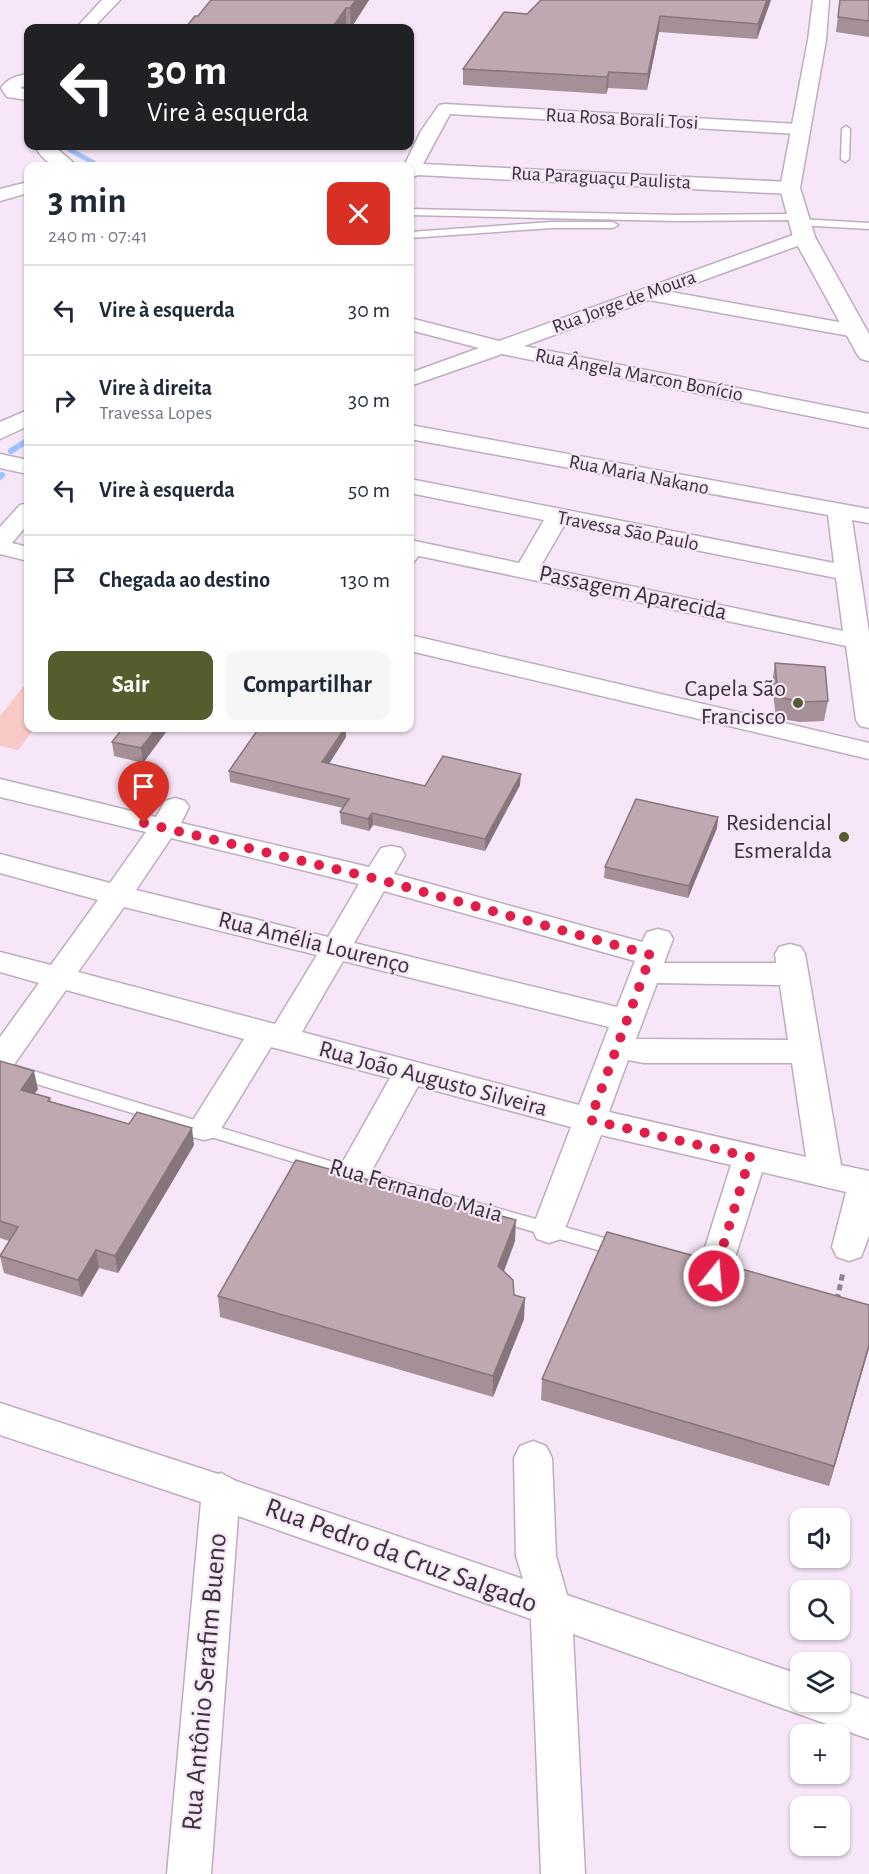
<!DOCTYPE html>
<html lang="pt">
<head>
<meta charset="utf-8">
<style>
  :root { --surface:#fff; --page:#f6f6f7; --text:#1f2937; --muted:#747a83; --line:#e0e1e3; --accent:#545d2c }
  body { margin:0; font-family:"Alegreya Sans",sans-serif; background:var(--page); color:var(--text); height:100vh; display:flex; flex-direction:column; font-size:22px; white-space:nowrap }
  * { box-sizing:border-box; margin:0 }
  p { font-size:20px; color:var(--muted) }
  .icon { flex:none; width:33px; height:33px; fill:none; stroke:currentColor; stroke-width:2; stroke-linecap:round; stroke-linejoin:round }
  .map { position:relative; flex:1; overflow:hidden }
  .drawer { position:absolute; left:24px; top:162px; width:390px; height:570px; display:flex; flex-direction:column; background:var(--surface); border-radius:12px; box-shadow:0 2px 4px #0004 }
  .drawer>* { flex:none }
  .hud { position:absolute; left:24px; top:24px; width:390px; height:126px; border-radius:12px; box-shadow:0 2px 4px #0004; background:#202124; color:#fff; overflow:hidden }
  .tools { position:absolute; left:790px; top:1508px; display:grid; gap:12px }
  .tools a { display:grid; place-items:center; width:60px; height:60px; border-radius:12px; background:var(--surface); box-shadow:0 2px 4px #0004; font-size:30px }
  .pin { position:absolute; display:grid; place-items:center; width:51px; height:51px; color:#fff; margin:-62px -26px; border-radius:50% 50% 50% 0; rotate:-45deg; box-shadow:0 0 6px #0007 }
  .pin .icon { rotate:45deg }
  .me { position:absolute; width:66px; margin:-33px; rotate:17deg; stroke-linejoin:round; filter:drop-shadow(0 0 4px #0008) }
  .turn { display:flex; align-items:center; gap:21px; height:126px; padding:0 24px; font-size:27px }
  .turn .icon { width:78px; height:78px; stroke-width:2.5 }
  .turn b { display:block; font-size:42px; line-height:51px }
  .round { display:grid; place-items:center; flex:none; width:63px; height:63px; border-radius:12px; background:var(--page) }
  .summary { display:flex; align-items:center; justify-content:space-between; height:102px; padding:0 24px }
  h1 { font-size:36px; font-weight:600; line-height:45px }
  .action { display:flex; gap:12px; margin-top:auto; padding:12px 24px }
  .action a { flex:1; height:69px; border-radius:12px; background:var(--accent); color:#fff; font-size:24px; font-weight:600; line-height:69px; text-align:center }
  .action a+a { background:var(--page); color:var(--text) }
  ul { padding:0; list-style:none }
  li { display:flex; align-items:center; gap:18px; height:90px; padding:0 24px; border-top:2px solid var(--line) }
  li div { flex:1 }
  li b { display:block; font-size:22px }
  li em { font-style:normal }
  .map>svg:first-child { display:block }
  .green { fill:#f9cac5 }
  .lines { fill:none; stroke-linecap:round; stroke-linejoin:round }
  .stream-far1 { stroke:#9ec2fe; stroke-width:4.5 }
  .stream { stroke:#9ec2fe; stroke-width:6 }
  .lane-casing { stroke:#bdadbe; stroke-width:3 }
  .street-casing { stroke:#bdadbe; stroke-width:3 }
  .secondary-casing { stroke:#bdadbe; stroke-width:3 }
  .path { stroke:#8e838f; stroke-width:5; stroke-dasharray:6 4; stroke-linecap:butt }
  .lane { fill:#fff; fill-rule:evenodd }
  .street { fill:#fff; fill-rule:evenodd }
  .secondary { fill:#fff; fill-rule:evenodd }
  .wall { fill:#a59098 }
  .shaded-wall { fill:#86767c }
  .building { fill:#c0a8b1; stroke:#86767c; stroke-width:1.5 }
  .route { stroke:#e11d48; stroke-width:10; stroke-dasharray:0 18 }
  .poi-dot { fill:#545d2c; stroke:#f6e6f8; stroke-width:2 }
  .labels { text-anchor:middle; dominant-baseline:central; stroke-width:4.5; stroke-linejoin:round; paint-order:stroke }
  .far-street-label { font-size:20px; fill:#393239; stroke:#f6e6f8 }
  .street-label { font-size:24px; fill:#393239; stroke:#f6e6f8 }
  .poi-label { font-size:24px; fill:#393239; stroke:#f6e6f8; text-anchor:end }
  .near-street-label { font-size:28px; fill:#393239; stroke:#f6e6f8 }
</style>
</head>
<body>
<div class="map">
<svg width="869" height="1874" viewBox="0 0 869 1874">
  <rect width="100%" height="100%" fill="#f6e6f8"/>
  <!-- green -->
  <path class="green" d="M23,687L28,688V728H35L18,750L0,746V716Z"/>
  <g class="lines">
    <!-- stream-far1 -->
    <path class="stream-far1" d="M70,150L100,166"/>
    <!-- stream -->
    <g class="stream">
      <path d="M11,451L28,440"/>
      <path d="M0,477L2,475"/>
    </g>
    <defs>
      <g id="lane">
        <path d="M846,126L850,129L849,159L845,162L841,159L842,129Z"/>
        <path d="M410,209L677,215L797,214L802,217L799,219L869,223V229L798,225L793,222L795,220L677,221L410,215Z"/>
        <path d="M552,222H613L618,225L613,228H552L410,238V232Z"/>
        <path d="M417,545L423,549L414,562H410V551Z"/>
        <path d="M0,1061L353,1168L622,1243L628,1245L631,1250L628,1255L622,1257L353,1180L0,1073Z"/>
      </g>
      <g id="street">
        <path d="M445,104L799,124L808,129L799,134L450,114L423,164L790,182L799,188L790,194L418,175L410,178V166H404L421,131L439,105Z"/>
        <path d="M28,182V193L0,201V189Z"/>
        <path d="M804,231L811,233L814,237L811,241L671,292L855,325L862,327L865,331L862,335L855,337L649,300L524,346L869,414V428L502,354L410,386V373L479,348L410,330V318L499,341Z"/>
        <path d="M410,425L869,509V523L852,520L869,632V728L860,726L856,720L846,646L410,554V540L519,563L544,520L410,493V479L834,563L828,515L410,439ZM565,524L836,578L843,631L540,567Z"/>
        <path d="M0,454L28,460V474L0,468Z"/>
        <path d="M28,503V524L12,543L28,547V561L0,554V527L20,505Z"/>
        <path d="M410,635L869,743V759L410,651Z"/>
        <path d="M0,779L156,817L165,801L175,798L185,801L189,807L181,823L369,867L381,848L391,846L401,848L405,855L394,874L642,942L647,932L658,929L669,932L673,939L664,963H776L775,954L779,947L790,944L801,947L805,954L841,1165L869,1171V1236L861,1257L849,1261L837,1257L832,1247L846,1192L762,1172L726,1286L714,1290L702,1286L696,1276L731,1165L601,1135L561,1239L549,1243L537,1239L532,1229L571,1127L418,1086L365,1183L353,1187L341,1183L336,1174L390,1078L271,1047L216,1137L204,1140L192,1137L188,1128L244,1039L66,990L11,1069L0,1073V1037L39,983L0,972V952L51,965L98,900L0,873V854L110,883L146,832L0,797ZM171,838L359,884L328,937L136,890ZM384,891L635,961L617,1007L354,943ZM124,907L317,955L275,1024L78,972ZM343,961L609,1027L579,1105L302,1032ZM657,983L780,985L788,1040L636,1039ZM628,1060L644,1063H792L806,1157L609,1112Z"/>
        <path d="M0,1403L218,1474L221,1473L236,1481L523,1579L516,1556L514,1458L520,1446L533,1441L546,1446L552,1458L556,1556L567,1595L801,1675V1701H840V1689L869,1699V1739L573,1634L585,1874H541L531,1619L238,1516L211,1874H167L201,1502L0,1435Z"/>
      </g>
      <g id="secondary">
        <path d="M102,0H120L93,28H76Z"/>
        <path d="M813,0H829L826,40L800,188L815,237L869,334V361L861,359L857,354L793,237L780,188L808,40Z"/>
        <path d="M28,74V84L20,88L28,90V100L7,97L1,88C8,78 16,76 28,74Z"/>
        <path d="M35,146H54L77,166C57,168 44,164 35,146Z"/>
        <path d="M28,410V426L0,439V422Z"/>
      </g>
    </defs>
    <!-- lane casing -->
    <use href="#lane" class="lane-casing"/>
    <!-- street casing -->
    <use href="#street" class="street-casing"/>
    <!-- secondary casing -->
    <use href="#secondary" class="secondary-casing"/>
    <!-- path -->
    <path class="path" d="M837,1300L843,1272"/>
    <!-- lane -->
    <use href="#lane" class="lane"/>
    <!-- street -->
    <use href="#street" class="street"/>
    <!-- secondary -->
    <use href="#secondary" class="secondary"/>
  </g>
  <!-- wall -->
  <g class="wall">
    <path d="M369,0L351,28L198,16Z"/>
    <path d="M771,0L757,39L659,32L647,90L608,88L606,94L463,85V69L527,14Z"/>
    <path d="M840,0H869V37L836,32Z"/>
    <path d="M775,663L828,701L824,721L800,722L776,718L772,684Z"/>
    <path d="M169,728L143,763L114,756L112,742Z"/>
    <path d="M259,728H346V737L329,764L425,786L520,785L485,851L373,825L369,831L341,824L340,812L343,808L230,782L229,771Z"/>
    <path d="M718,817L717,828L688,898L604,878L605,867Z"/>
    <path d="M0,1061L38,1089L34,1094L50,1098L51,1102L194,1145L118,1273L99,1268L82,1297L4,1273L0,1256L9,1241L0,1238Z"/>
    <path d="M515,1241L504,1271L524,1319L493,1397L220,1317L218,1296Z"/>
    <path d="M704,1267L869,1348L829,1486L541,1400L542,1379Z"/>
  </g>
  <!-- shaded-wall -->
  <g class="shaded-wall">
    <path d="M356,0H369L351,28L350,8Z"/>
    <path d="M767,0H771L757,39L758,24Z"/>
    <path d="M346,8V28H332Z"/>
    <path d="M660,16L659,32L647,90L648,74Z"/>
    <path d="M609,72L608,88L606,94L607,77Z"/>
    <path d="M157,728H169L143,763L141,748Z"/>
    <path d="M345,728H346V737L323,773L322,762Z"/>
    <path d="M521,774L520,785L485,851V839Z"/>
    <path d="M372,813L373,825L369,831L368,819Z"/>
    <path d="M718,817L717,828L688,898L689,886Z"/>
    <path d="M34,1071L38,1089L25,1108L21,1090Z"/>
    <path d="M192,1128L194,1145L118,1273L115,1256Z"/>
    <path d="M516,1220L515,1241L498,1287V1266Z"/>
    <path d="M96,1250L99,1268L82,1297L78,1280Z"/>
    <path d="M525,1298L524,1319L493,1397V1376Z"/>
    <path d="M869,1345V1348L829,1486L834,1466Z"/>
  </g>
  <!-- building -->
  <g class="building">
    <path d="M211,0H356L350,8H346L332,28H185L195,16H198Z"/>
    <path d="M541,0H767L758,24L660,16L648,74L609,72L607,77L463,69L504,12L527,14Z"/>
    <path d="M840,0H869V21L838,17Z"/>
    <path d="M775,663L825,667L828,701L803,702L778,697Z"/>
    <path d="M123,728H157L141,748L112,742Z"/>
    <path d="M259,728H345L322,762L425,786L443,756L521,774L485,839L372,813L368,819L340,812L349,799L229,771Z"/>
    <path d="M636,799L718,817L689,886L605,867Z"/>
    <path d="M0,1061L34,1071L21,1090L50,1098L48,1101L129,1124L137,1112L192,1128L115,1256L96,1250L78,1280L0,1256L18,1227L0,1221Z"/>
    <path d="M296,1160L516,1220L498,1266L513,1280L514,1295L525,1298L493,1376L218,1296Z"/>
    <path d="M607,1232L698,1257L704,1267L716,1271L731,1266L869,1305V1345L834,1466L542,1379Z"/>
  </g>
  <g class="lines">
    <!-- route -->
    <path class="route" d="M144,823L377,879L651,955L590,1120L750,1157L714,1276"/>
  </g>
  <!-- markers -->
  <g class="poi-dot">
    <circle cx="798" cy="703" r="6"/>
    <circle cx="844" cy="837" r="6"/>
  </g>
  <g class="labels">
    <!-- far-street labels -->
    <g class="far-street-label">
      <text transform="translate(622 119) rotate(3)">Rua Rosa Borali Tosi</text>
      <text transform="translate(601 178) rotate(3)">Rua Paraguaçu Paulista</text>
      <text transform="translate(624 302) rotate(-20)">Rua Jorge de Moura</text>
      <text transform="translate(639 375) rotate(11)">Rua Ângela Marcon Bonício</text>
      <text transform="translate(639 475) rotate(11)">Rua Maria Nakano</text>
      <text transform="translate(628 531) rotate(11)">Travessa São Paulo</text>
    </g>
    <!-- street labels -->
    <g class="street-label">
      <text transform="translate(633 593) rotate(12)">Passagem Aparecida</text>
      <text transform="translate(314 943) rotate(14)">Rua Amélia Lourenço</text>
      <text transform="translate(433 1079) rotate(15)">Rua João Augusto Silveira</text>
      <text transform="translate(416 1191) rotate(16)">Rua Fernando Maia</text>
    </g>
    <!-- poi labels -->
    <g class="poi-label">
      <text x="786" y="689">Capela São<tspan x="786" dy="28">Francisco</tspan></text>
      <text x="832" y="823">Residencial<tspan x="832" dy="28">Esmeralda</tspan></text>
    </g>
    <!-- near-street labels -->
    <g class="near-street-label">
      <text transform="translate(401 1556) rotate(20)">Rua Pedro da Cruz Salgado</text>
      <text transform="translate(205 1682) rotate(-85)">Rua Antônio Serafim Bueno</text>
    </g>
  </g>
</svg>
<div class="tools">
<a><svg class="icon" aria-label="sound" viewBox="0 0 24 24"><path d="M4 9h4l5-4v14l-5-4H4zM17 9q2 3 0 6"/></svg></a>
<a><svg class="icon" aria-label="search" viewBox="0 0 24 24"><circle cx="10" cy="10" r="6"/><path d="M15 15l6 6"/></svg></a>
<a><svg class="icon" aria-label="layers" viewBox="0 0 24 24"><path d="M12 4l9 5-9 5-9-5zM3 14l9 5 9-5"/></svg></a>
<a>+</a>
<a>−</a>
</div>
<div class="pin" style="left:144px;top:823px;background:#d93025"><svg class="icon" aria-label="arrive" viewBox="0 0 24 24"><path d="M6 21V4h12l-3 4 3 4H6"/></svg></div>
<svg class="me" style="left:714px;top:1276px" viewBox="-20 -20 40 40"><circle r="17" fill="#e11d48" stroke="#fff" stroke-width="3"/><path d="M0-11L8 9 0 5-8 9z" fill="#fff"/></svg>
<div class="hud">
<div class="turn"><svg class="icon" aria-label="left" viewBox="0 0 24 24"><path d="M17 20v-9H6M10 6l-5 5 5 5"/></svg><div><b>30 m</b>Vire à esquerda</div></div>
</div>
<section class="drawer">
<div class="summary"><div><h1>3 min</h1><p>240 m · 07:41</p></div><a class="round" style="background:#d93025;color:#fff"><svg class="icon" aria-label="close" viewBox="0 0 24 24"><path d="M6 6l12 12M18 6L6 18"/></svg></a></div>
<ul>
<li><svg class="icon" aria-label="left" viewBox="0 0 24 24"><path d="M17 20v-9H6M10 6l-5 5 5 5"/></svg><div><b>Vire à esquerda</b></div><em>30 m</em></li>
<li><svg class="icon" aria-label="right" viewBox="0 0 24 24"><path d="M7 20v-9h11M14 6l5 5-5 5"/></svg><div><b>Vire à direita</b><p>Travessa Lopes</p></div><em>30 m</em></li>
<li><svg class="icon" aria-label="left" viewBox="0 0 24 24"><path d="M17 20v-9H6M10 6l-5 5 5 5"/></svg><div><b>Vire à esquerda</b></div><em>50 m</em></li>
<li><svg class="icon" aria-label="arrive" viewBox="0 0 24 24"><path d="M6 21V4h12l-3 4 3 4H6"/></svg><div><b>Chegada ao destino</b></div><em>130 m</em></li>
</ul>
<div class="action"><a>Sair</a><a>Compartilhar</a></div>
</section>
</div>
</body>
</html>
